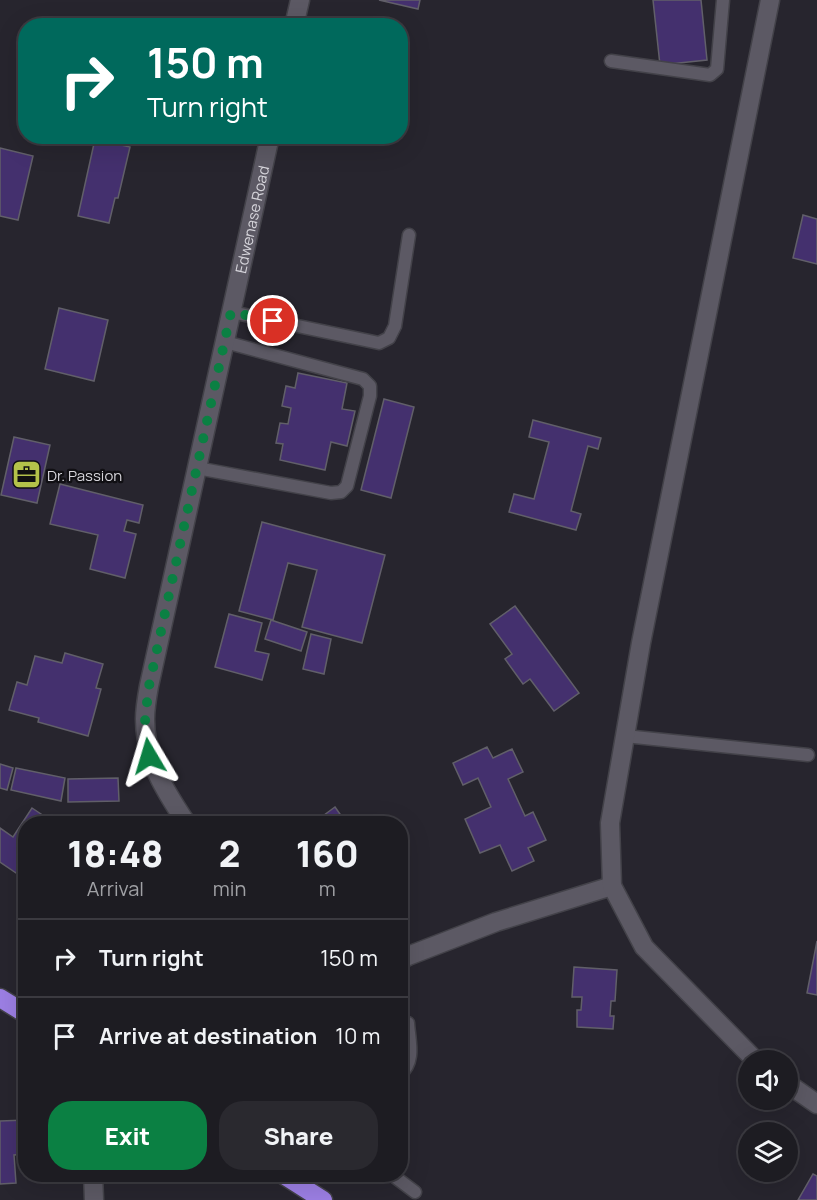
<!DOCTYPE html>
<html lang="en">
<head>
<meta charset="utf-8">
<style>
  :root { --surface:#1d1c22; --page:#2a292f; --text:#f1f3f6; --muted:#a0a1a5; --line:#3b3a40; --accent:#0b8043 }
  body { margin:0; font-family:Manrope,sans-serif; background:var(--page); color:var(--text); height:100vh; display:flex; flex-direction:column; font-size:22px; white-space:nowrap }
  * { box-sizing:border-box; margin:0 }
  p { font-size:20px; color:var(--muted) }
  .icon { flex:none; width:33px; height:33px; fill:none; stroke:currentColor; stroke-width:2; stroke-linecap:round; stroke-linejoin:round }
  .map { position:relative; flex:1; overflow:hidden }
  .panel { position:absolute; left:18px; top:816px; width:390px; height:366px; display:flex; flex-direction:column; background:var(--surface); border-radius:24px; box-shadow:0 6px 24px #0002,0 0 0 2px var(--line) }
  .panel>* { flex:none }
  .top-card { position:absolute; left:18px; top:18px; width:390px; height:126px; border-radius:24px; box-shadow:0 6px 24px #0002,0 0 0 2px var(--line); background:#00695c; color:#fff; overflow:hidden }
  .fabs { position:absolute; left:738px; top:1050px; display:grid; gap:12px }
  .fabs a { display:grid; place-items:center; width:60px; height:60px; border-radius:50%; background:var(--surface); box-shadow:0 6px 24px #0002,0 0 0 2px var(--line); font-size:30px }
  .pin { position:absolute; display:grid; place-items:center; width:51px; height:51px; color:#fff; margin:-26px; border:3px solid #fff; border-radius:50%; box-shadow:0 2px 6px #0007 }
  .me { position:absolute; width:66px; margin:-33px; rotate:353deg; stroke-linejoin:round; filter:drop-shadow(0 0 4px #0008) }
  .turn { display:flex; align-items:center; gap:21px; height:126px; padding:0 30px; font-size:27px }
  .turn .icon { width:78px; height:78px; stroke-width:2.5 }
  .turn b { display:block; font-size:42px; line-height:51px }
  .eta { display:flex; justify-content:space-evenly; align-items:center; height:102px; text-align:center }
  .eta b { font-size:36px; font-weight:800; line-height:42px }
  .action { display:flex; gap:12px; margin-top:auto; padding:12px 30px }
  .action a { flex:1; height:69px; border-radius:24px; background:var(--accent); color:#fff; font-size:24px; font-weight:800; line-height:69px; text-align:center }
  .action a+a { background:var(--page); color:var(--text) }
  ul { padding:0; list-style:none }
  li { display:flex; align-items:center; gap:18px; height:78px; padding:0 30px; border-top:2px solid var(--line) }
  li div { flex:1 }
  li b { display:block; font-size:22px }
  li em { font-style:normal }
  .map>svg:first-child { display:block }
  .building { fill:#44306e; stroke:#615f69; stroke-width:1.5 }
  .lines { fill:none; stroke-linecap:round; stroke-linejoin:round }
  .lane-casing { stroke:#434249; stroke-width:15 }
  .street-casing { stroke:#434249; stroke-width:21 }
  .highway-casing { stroke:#434249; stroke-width:21 }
  .lane { stroke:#5c5964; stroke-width:12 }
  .street { stroke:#5c5964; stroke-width:18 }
  .highway { stroke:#9c7fe4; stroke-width:18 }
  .route { stroke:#0b8043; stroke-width:10; stroke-dasharray:0 18 }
  .labels { text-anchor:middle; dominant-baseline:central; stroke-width:4.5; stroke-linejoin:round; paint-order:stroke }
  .street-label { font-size:15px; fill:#d6d5db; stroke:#100f13 }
  .poi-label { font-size:15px; fill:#d6d5db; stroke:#100f13; text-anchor:start }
</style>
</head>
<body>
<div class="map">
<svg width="817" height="1200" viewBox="0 0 817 1200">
  <rect width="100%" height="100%" fill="#27252e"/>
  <!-- building -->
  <g class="building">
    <path d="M379,0H420L418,9Z"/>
    <path d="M653,0H701L707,60L660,65Z"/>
    <path d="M179,136H206L205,141Z"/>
    <path d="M95,139L130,147L118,198H115L109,223L78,216Z"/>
    <path d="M0,148L33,156L18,220L0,216Z"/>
    <path d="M803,215L817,219V264L793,258Z"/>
    <path d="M59,308L108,320L94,381L45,369Z"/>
    <path d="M298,373L347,383L342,409L355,411L347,446L331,442L325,470L280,460L283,444L276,443L280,423L288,424L291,408L282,406L286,386L295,388Z"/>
    <path d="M384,399L414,407L391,498L361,490Z"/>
    <path d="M533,420L601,438L598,449L588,446L571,511L581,514L576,530L509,512L514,494L534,499L549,442L529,437Z"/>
    <path d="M14,437L50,445L37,503L1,495Z"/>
    <path d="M60,484L143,505L139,523L127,520L124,531L136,534L125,578L90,569L98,535L50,524Z"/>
    <path d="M262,522L385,555L362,643L302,627L317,570L288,563L273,620L239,611Z"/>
    <path d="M515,606L579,693L554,711L530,679L523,684L505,659L512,654L490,624Z"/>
    <path d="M229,614L262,623L255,651L269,654L262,680L215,667Z"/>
    <path d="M271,620L307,632L301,651L265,639Z"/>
    <path d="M311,634L331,639L324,674L303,669Z"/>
    <path d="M65,653L103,664L96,688L101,689L88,736L38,722L39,718L9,710L17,682L27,685L35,656L62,663Z"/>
    <path d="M487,747L493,758L512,749L523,772L508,779L525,816L533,812L546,840L528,848L534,861L512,871L500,845L480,853L465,819L491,807L478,778L463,785L453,763Z"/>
    <path d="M0,764L13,768L7,790L0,788Z"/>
    <path d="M16,768L65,778L61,801L11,790Z"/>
    <path d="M118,778L119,801L68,802V779Z"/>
    <path d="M335,807L347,824H317L316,821Z"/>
    <path d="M32,808L56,824H26V871L22,877L0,862V828L13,837Z"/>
    <path d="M817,941V995L807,993Z"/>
    <path d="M574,967L617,970L615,1001H611L610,1016H614L613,1029L577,1027V1010H581L582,997H572Z"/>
    <path d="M26,1120V1154L14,1155L16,1183L0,1184V1121Z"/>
    <path d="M813,1174L817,1176V1200H798Z"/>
  </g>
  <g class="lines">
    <defs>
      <g id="lane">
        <path d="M611,61L710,75L717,69L723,0"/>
        <path d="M231,312L379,343L389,338L395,326L409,235"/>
        <path d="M197,468L331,493L341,492L347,486L370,396V386L363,379L225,342"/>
        <path d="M625,736L808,755"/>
        <path d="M400,1074C416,1062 409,1040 408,1023"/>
        <path d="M391,1174L415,1192"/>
      </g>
      <g id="street">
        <path d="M294,26L300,0"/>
        <path id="s1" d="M187,824C165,791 145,760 145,719C145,708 147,697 149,686L270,136"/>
        <path d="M400,960L408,956L496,922L612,886"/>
        <path d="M755,1060L644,947L612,886L610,823L641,643L770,0"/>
        <path d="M788,1084L817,1104"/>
        <path d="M93,1174L94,1200"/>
      </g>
      <g id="highway">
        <path d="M0,998L26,1014"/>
        <path d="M282,1174L323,1200"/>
      </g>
    </defs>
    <!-- lane casing -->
    <use href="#lane" class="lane-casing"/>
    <!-- street casing -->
    <use href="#street" class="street-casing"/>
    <!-- highway casing -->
    <use href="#highway" class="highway-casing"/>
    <!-- lane -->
    <use href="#lane" class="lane"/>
    <!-- street -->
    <use href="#street" class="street"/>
    <!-- highway -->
    <use href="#highway" class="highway"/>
  </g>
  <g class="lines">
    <!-- route -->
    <path class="route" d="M149,756L145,719L149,686L231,312L273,321"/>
  </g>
  <!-- icons -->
  <defs>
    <symbol id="office-square" viewBox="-11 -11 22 22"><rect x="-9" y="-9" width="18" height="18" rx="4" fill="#b4c24a" stroke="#100f13"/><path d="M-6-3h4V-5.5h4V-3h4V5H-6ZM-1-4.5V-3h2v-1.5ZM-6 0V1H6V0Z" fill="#111"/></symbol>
  </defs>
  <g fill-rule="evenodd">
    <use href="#office-square" x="10" y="458" width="33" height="33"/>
  </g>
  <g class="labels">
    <!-- street labels -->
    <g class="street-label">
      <text stroke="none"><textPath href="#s1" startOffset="626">Edwenase Road</textPath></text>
    </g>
    <!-- poi labels -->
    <g class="poi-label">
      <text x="47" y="475">Dr. Passion</text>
    </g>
  </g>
</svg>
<div class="fabs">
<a><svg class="icon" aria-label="sound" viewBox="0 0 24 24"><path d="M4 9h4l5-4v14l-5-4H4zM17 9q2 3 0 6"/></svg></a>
<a><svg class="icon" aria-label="layers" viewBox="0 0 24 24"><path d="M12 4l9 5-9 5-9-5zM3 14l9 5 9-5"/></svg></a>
</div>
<div class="pin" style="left:273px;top:321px;background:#d93025"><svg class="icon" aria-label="arrive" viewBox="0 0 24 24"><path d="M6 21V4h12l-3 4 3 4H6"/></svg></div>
<svg class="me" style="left:149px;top:756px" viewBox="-20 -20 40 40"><path d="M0-17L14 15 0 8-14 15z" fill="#0b8043" stroke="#fff" stroke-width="4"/></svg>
<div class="top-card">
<div class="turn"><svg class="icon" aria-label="right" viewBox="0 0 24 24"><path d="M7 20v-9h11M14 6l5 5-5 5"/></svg><div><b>150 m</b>Turn right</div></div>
</div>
<section class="panel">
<div class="eta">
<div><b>18:48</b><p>Arrival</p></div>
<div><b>2</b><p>min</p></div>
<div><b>160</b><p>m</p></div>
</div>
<ul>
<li><svg class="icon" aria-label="right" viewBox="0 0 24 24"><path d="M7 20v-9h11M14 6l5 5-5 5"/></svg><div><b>Turn right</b></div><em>150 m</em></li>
<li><svg class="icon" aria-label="arrive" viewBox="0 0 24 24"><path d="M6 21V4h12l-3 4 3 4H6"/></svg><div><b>Arrive at destination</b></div><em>10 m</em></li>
</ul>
<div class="action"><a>Exit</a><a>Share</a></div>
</section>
</div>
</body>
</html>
